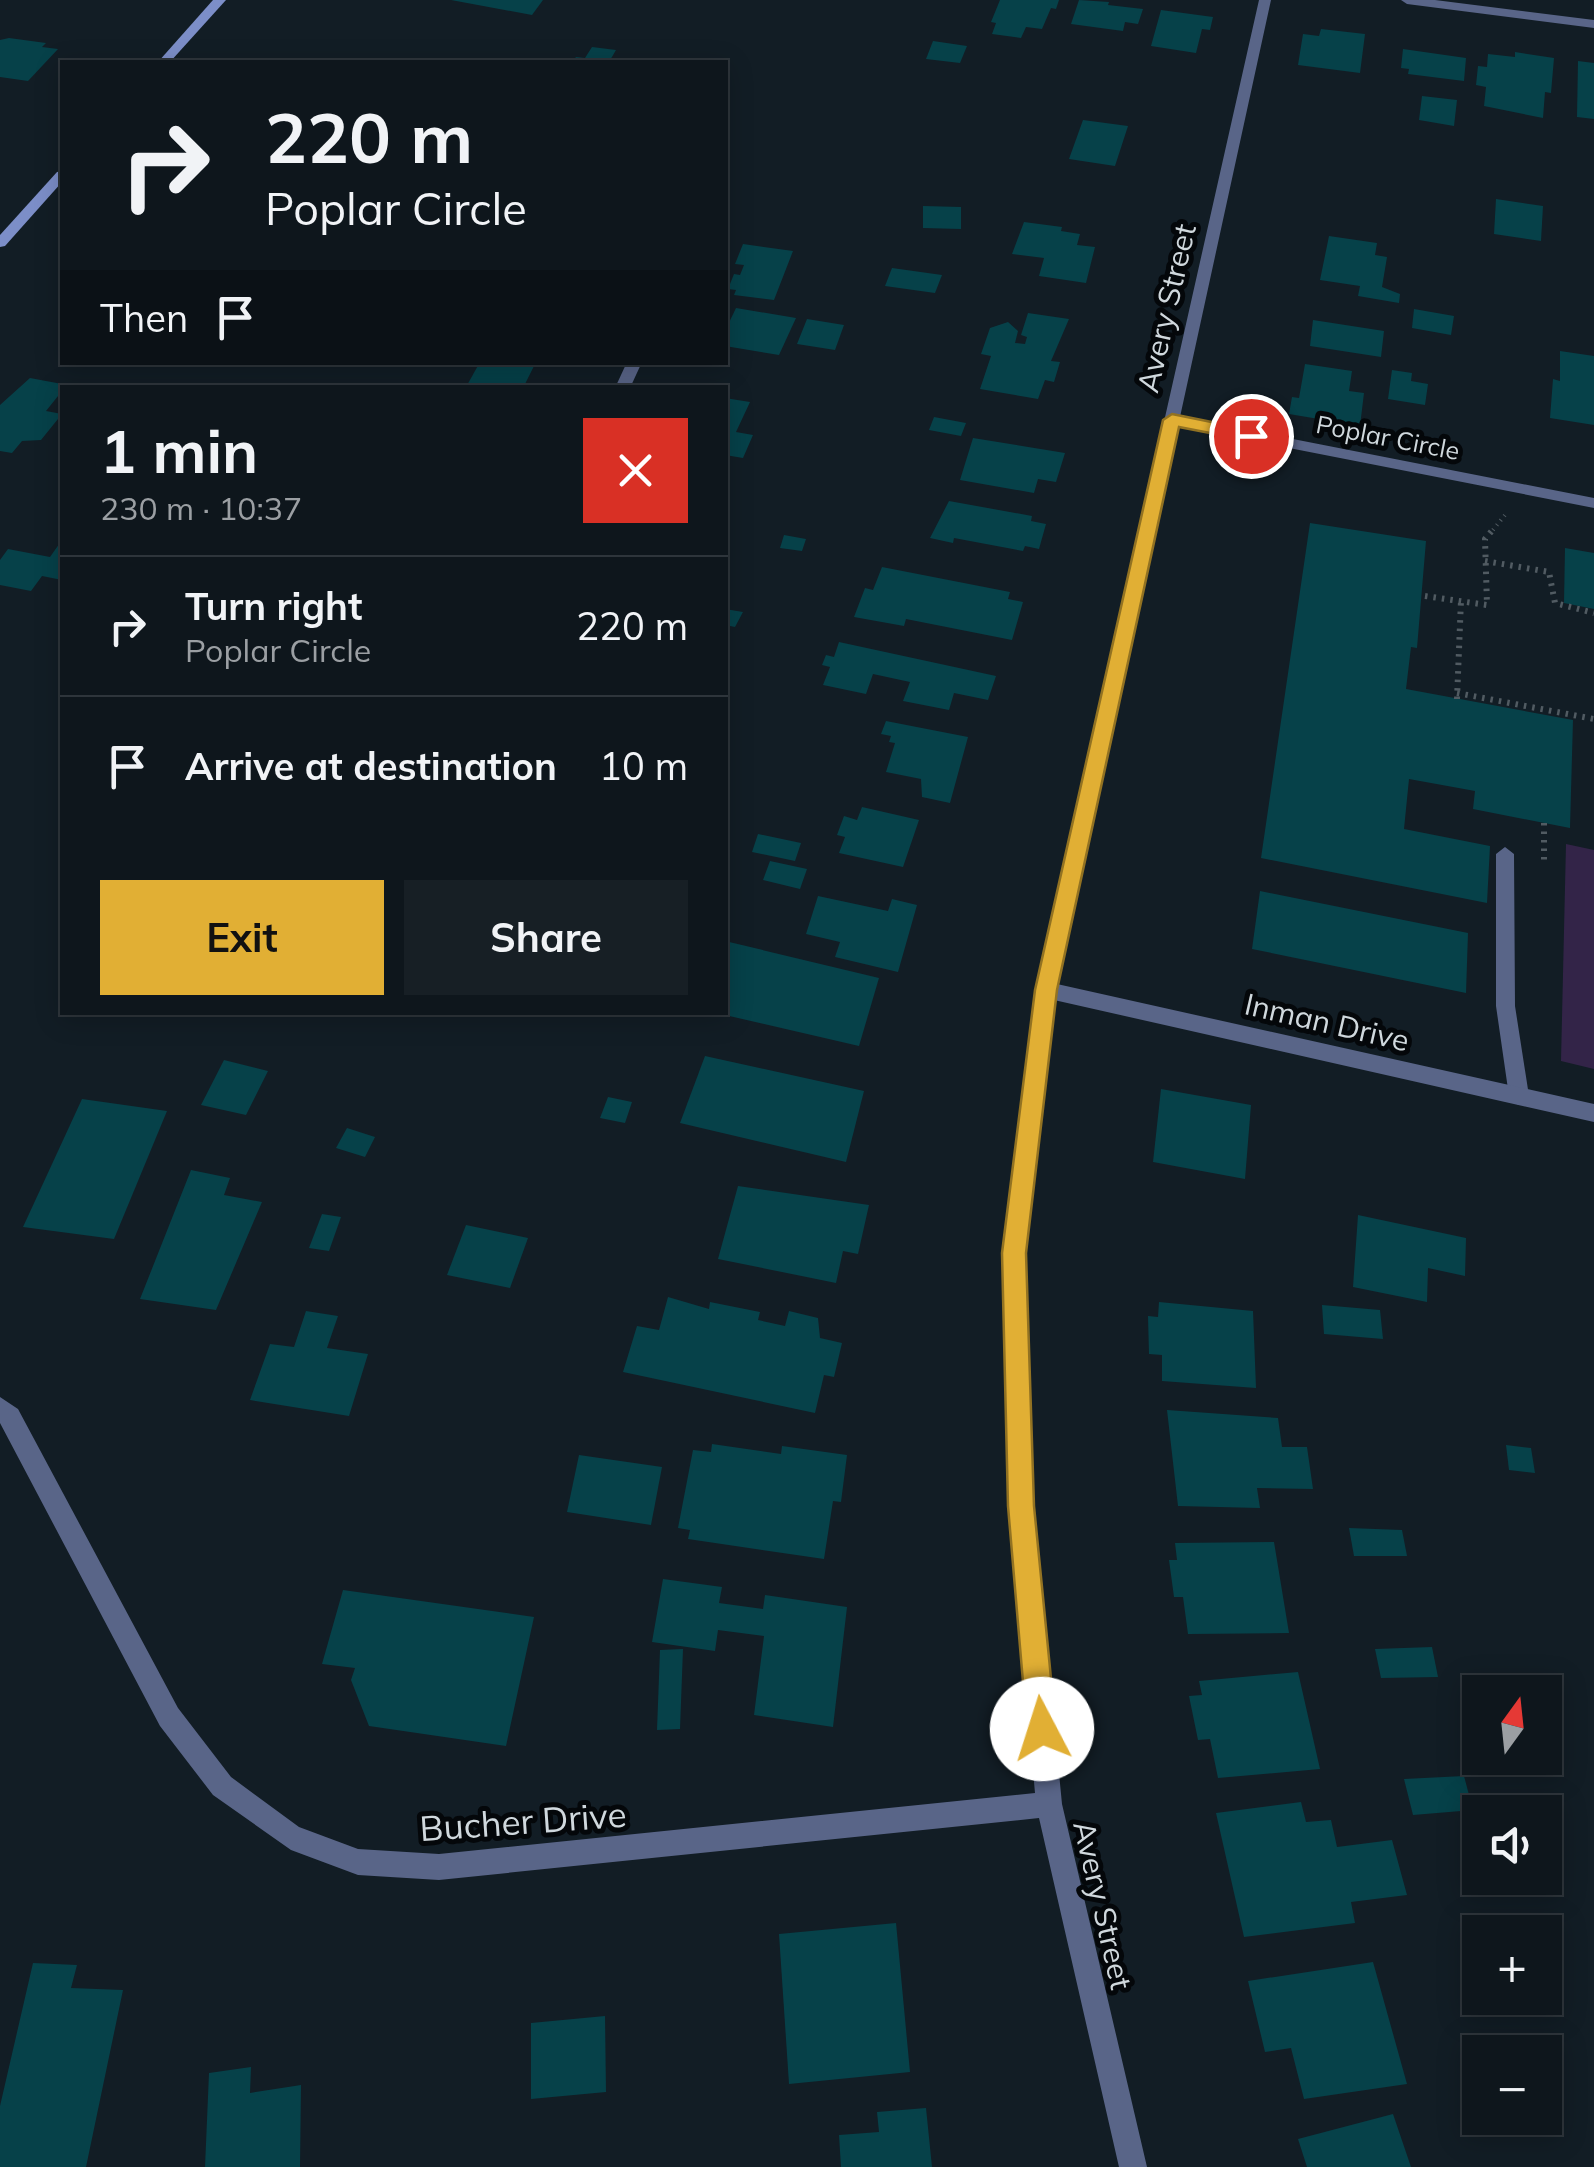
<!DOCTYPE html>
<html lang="en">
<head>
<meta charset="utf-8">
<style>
  :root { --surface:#0e161c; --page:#171f25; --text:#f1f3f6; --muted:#9b9fa3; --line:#2e353b; --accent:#e1af34 }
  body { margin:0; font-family:Mulish,sans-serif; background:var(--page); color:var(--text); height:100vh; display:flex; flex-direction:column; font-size:38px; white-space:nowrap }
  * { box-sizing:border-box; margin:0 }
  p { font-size:32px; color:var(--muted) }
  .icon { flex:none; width:55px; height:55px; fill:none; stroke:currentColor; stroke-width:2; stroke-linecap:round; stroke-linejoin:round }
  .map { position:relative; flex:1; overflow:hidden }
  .side { position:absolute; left:60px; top:385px; width:668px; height:630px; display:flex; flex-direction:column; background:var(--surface); border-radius:0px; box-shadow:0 5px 25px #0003,0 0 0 2px var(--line) }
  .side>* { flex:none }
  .banner { position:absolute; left:60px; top:60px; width:668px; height:305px; border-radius:0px; box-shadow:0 5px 25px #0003,0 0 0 2px var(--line); background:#0e161c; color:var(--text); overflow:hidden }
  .needle { width:65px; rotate:15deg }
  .tools { position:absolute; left:1462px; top:1675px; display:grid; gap:20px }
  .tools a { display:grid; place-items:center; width:100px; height:100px; border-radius:0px; background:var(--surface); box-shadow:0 5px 25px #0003,0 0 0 2px var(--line); font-size:50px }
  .pin { position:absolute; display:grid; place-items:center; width:85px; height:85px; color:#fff; margin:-42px; border:5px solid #fff; border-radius:50%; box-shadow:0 2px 10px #0007 }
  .me { position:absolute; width:110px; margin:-55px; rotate:355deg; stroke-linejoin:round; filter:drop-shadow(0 0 8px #0008) }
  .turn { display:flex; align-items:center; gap:35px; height:210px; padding:0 40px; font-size:45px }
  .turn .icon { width:130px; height:130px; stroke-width:2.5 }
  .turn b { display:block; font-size:70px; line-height:85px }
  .then { display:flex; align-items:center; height:95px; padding:0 40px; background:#0003; gap:20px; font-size:38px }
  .round { display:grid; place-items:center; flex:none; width:105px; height:105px; border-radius:0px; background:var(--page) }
  .headline { display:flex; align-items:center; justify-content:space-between; height:170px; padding:0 40px }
  h1 { font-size:60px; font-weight:700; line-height:75px }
  .cta { display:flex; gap:20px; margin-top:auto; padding:20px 40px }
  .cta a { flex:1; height:115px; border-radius:0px; background:var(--accent); color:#111; font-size:40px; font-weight:700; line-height:115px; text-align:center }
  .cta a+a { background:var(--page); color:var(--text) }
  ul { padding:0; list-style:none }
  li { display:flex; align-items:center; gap:30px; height:140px; padding:0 40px; border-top:2px solid var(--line) }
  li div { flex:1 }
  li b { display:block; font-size:38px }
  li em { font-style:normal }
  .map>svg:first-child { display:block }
  .green { fill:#332448 }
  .building { fill:#064149 }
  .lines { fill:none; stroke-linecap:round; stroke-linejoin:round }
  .path-far1 { stroke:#515b62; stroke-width:4; stroke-dasharray:1 5; stroke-linecap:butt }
  .path { stroke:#515b62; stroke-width:6; stroke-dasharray:2.5 6; stroke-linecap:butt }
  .service { fill:#596588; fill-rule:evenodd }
  .minor { fill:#596588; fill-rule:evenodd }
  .secondary { fill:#7c8ec8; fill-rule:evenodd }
  .route { fill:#e1af34; stroke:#927222; stroke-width:2.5 }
  .labels { text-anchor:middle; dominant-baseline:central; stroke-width:10; stroke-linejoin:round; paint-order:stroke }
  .far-street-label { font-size:25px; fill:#d0d8dd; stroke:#04070a }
  .street-label { font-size:30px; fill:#d0d8dd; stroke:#04070a }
  .near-street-label { font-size:35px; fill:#d0d8dd; stroke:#04070a }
</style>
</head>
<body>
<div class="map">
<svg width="1594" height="2167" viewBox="0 0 1594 2167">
  <rect width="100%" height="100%" fill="#121d25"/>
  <!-- green -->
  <path class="green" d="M1566,844L1594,850V1069L1561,1061Z"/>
  <!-- building -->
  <g class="building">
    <path d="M451,0H543L532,15Z"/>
    <path d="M1000,0H1059L1056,9L1051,8L1042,29L1026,27L1021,38L992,34L996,23L991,22Z"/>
    <path d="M1079,0L1109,2L1108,5L1143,9L1138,24L1125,22L1123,31L1071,24Z"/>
    <path d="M1161,10L1213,17L1210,30L1202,29L1196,53L1151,46Z"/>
    <path d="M1321,29L1365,34L1360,73L1298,65L1303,34L1319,36Z"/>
    <path d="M9,38L46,43L42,47L58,49L28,81L0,77V40Z"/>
    <path d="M933,41L967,46L960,63L926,59Z"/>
    <path d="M592,47L616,50L609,62H572L576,57L585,58Z"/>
    <path d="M1403,49L1466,58L1464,81L1408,74L1409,69L1401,68Z"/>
    <path d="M1515,52L1554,58L1551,93L1545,92L1543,118L1484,106L1486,87L1476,85L1478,66L1487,67L1488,54L1515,57Z"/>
    <path d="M1578,61L1594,63V119L1577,117Z"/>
    <path d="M1422,96L1457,100L1454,126L1419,120Z"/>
    <path d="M1083,120L1128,126L1115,166L1069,159Z"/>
    <path d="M1496,199L1543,206L1541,241L1494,234Z"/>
    <path d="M923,206L961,207V229L923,228Z"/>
    <path d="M1024,222L1062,227L1061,231L1080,234L1077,245L1095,247L1086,283L1039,276L1044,258L1012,254Z"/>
    <path d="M1329,236L1377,243L1375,255L1387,257L1382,287L1400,294L1399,303L1358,296L1360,286L1320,280Z"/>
    <path d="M743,244L793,251L774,300L734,295L736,290L728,289L734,274L740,275L744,265L735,264Z"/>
    <path d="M892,268L942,275L935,293L885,286Z"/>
    <path d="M736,308L796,318L779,355L725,346V331Z"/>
    <path d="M1414,309L1454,316L1451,335L1412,328Z"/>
    <path d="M1028,313L1069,319L1051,361L1060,362L1054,382L1045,380L1038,399L980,389L991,356L981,354L990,328L1008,322L1018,331L1015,343L1025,344L1027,337L1021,335Z"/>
    <path d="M807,319L844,325L835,350L797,344Z"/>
    <path d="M1313,320L1384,331L1381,357L1310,346Z"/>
    <path d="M1560,351L1594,356V425L1550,418L1553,379L1560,381Z"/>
    <path d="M480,362H536L523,388L466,387Z"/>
    <path d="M1305,364L1352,371L1349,391L1364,393L1360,426L1289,414L1292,397L1299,398Z"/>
    <path d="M1392,370L1412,373L1411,381L1428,384L1425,405L1388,399Z"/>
    <path d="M30,378L62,384V391L46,411L62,414L41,440L22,441L12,453L0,451V405Z"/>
    <path d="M725,398L750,402L736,432L753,435L743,458L725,455Z"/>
    <path d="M934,417L966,423L961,436L929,430Z"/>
    <path d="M973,438L1065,453L1056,482L1038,479L1034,493L960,480Z"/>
    <path d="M949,501L1032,516L1031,521L1046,524L1039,549L1025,546L1023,551L954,538L953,543L930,538Z"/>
    <path d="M1310,523L1426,541L1417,648L1411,647L1406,689L1573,720L1570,828L1473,809L1475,791L1409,779L1404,829L1490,846L1487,903L1261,858Z"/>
    <path d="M784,535L806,539L802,551L780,548Z"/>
    <path d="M62,540V580L42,576L31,591L0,585V560L8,549L50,557Z"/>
    <path d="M1565,548L1594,553V609L1564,603Z"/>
    <path d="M882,567L1010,592L1008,599L1023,602L1012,640L906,619L904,626L854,617L865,588L873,590Z"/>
    <path d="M725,609L743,612L735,627L725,625Z"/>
    <path d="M839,642L996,676L988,700L954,693L949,710L903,701L910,682L873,674L866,694L823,685L830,667L822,665L826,655L834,657Z"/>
    <path d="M886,721L968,737L950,803L922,797L921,779L886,772L895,743L889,742L891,736L881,734Z"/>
    <path d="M862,807L919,820L903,867L839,853L845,837L837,835L844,816L857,820Z"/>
    <path d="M758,834L801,843L795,861L752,852Z"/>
    <path d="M770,861L807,869L800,889L763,880Z"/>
    <path d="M1260,891L1468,933L1466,993L1252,949Z"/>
    <path d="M818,896L888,911L892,899L917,905L898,972L835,957L840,942L806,934Z"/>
    <path d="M725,941L879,978L859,1046L725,1015Z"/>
    <path d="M705,1056L864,1091L846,1162L680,1123Z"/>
    <path d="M224,1060L268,1071L246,1115L201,1105Z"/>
    <path d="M1161,1089L1251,1105L1245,1179L1153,1162Z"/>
    <path d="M608,1097L632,1102L625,1123L600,1118Z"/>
    <path d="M82,1099L167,1111L114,1239L23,1227Z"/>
    <path d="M347,1128L375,1137L365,1157L336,1148Z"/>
    <path d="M191,1170L230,1178L224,1195L262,1202L216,1310L140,1299Z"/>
    <path d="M738,1186L869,1205L858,1254L843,1251L836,1283L718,1259Z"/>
    <path d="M322,1214L341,1217L329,1251L309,1248Z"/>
    <path d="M1358,1215L1466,1238L1465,1276L1428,1268L1427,1302L1353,1287Z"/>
    <path d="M466,1225L528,1238L510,1288L447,1275Z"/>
    <path d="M668,1297L709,1309L710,1302L760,1312L758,1320L785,1326L789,1311L818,1318L820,1338L842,1343L834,1377L824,1375L815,1413L623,1372L637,1326L659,1330Z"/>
    <path d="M1159,1302L1253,1311L1256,1388L1162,1381V1355L1149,1354L1148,1316L1158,1317Z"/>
    <path d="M1322,1305L1380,1310L1383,1339L1324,1334Z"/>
    <path d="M306,1311L338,1316L327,1348L368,1354L349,1416L250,1400L270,1344L294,1347Z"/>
    <path d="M1167,1410L1278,1418L1282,1447H1307L1313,1489L1257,1488L1260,1508L1178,1506Z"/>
    <path d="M712,1444L781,1454L782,1446L847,1455L841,1502L833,1501L824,1559L688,1539L690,1530L678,1528L693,1450L711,1452Z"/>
    <path d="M1506,1445L1531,1448L1535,1473L1509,1470Z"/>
    <path d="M579,1455L662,1467L651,1525L567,1512Z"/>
    <path d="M1349,1528L1402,1530L1407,1556H1354Z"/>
    <path d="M1274,1542L1289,1633L1188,1634L1183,1597H1174L1169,1560H1177L1175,1543Z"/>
    <path d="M663,1579L722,1587L719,1603L763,1609L765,1595L847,1607L833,1727L754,1715L764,1636L718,1630L715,1651L652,1642Z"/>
    <path d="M343,1590L534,1617L506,1746L369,1726L351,1680L355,1668L322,1664Z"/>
    <path d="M1432,1647L1438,1677L1381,1678L1375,1649Z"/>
    <path d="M683,1649L680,1729L657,1730L660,1650Z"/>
    <path d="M1298,1672L1320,1769L1218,1778L1210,1739L1198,1740L1189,1696L1202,1695L1199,1681Z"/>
    <path d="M1464,1776L1473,1810L1413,1815L1404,1779Z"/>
    <path d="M1301,1802L1306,1822L1331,1820L1337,1847L1392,1840L1407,1895L1351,1902L1355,1923L1244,1937L1216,1813Z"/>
    <path d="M896,1923L910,2072L789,2084L779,1934Z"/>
    <path d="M1373,1962L1407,2084L1304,2099L1291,2048L1265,2052L1248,1981Z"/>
    <path d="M33,1963L77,1965L71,1988L123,1990L86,2167H0V2106Z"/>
    <path d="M605,2016L606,2092L531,2099V2023Z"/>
    <path d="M251,2067L250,2093L301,2085L300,2167H205L209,2073Z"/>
    <path d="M926,2108L932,2167H841L839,2135L879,2132L877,2112Z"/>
    <path d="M1393,2114L1411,2167H1307L1298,2139Z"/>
  </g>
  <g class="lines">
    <!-- path-far1 -->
    <path class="path-far1" d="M1493,530L1505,515"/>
    <!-- path -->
    <g class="path">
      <path d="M1485,561L1549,572L1555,603L1594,613"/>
      <path d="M1425,596L1487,605L1485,539L1495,527"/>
      <path d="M1457,693L1594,719"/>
      <path d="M1457,699L1461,600"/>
      <path d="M1544,823V861"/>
    </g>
    <!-- service -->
    <path class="service" d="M1505,847L1514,854L1515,1006L1529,1096L1526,1102L1519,1105L1512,1102L1509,1096L1496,1006V854Z"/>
    <!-- minor -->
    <g class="minor">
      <path d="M1259,0H1271L1180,417L1594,498V508L1178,426L1057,984L1594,1104V1122L1054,1000L1025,1253L1033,1506L1062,1804L1147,2167H1119L1039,1818L439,1880L358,1875L291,1850L213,1795L160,1726L0,1423V1397L18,1409L178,1708L231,1777L299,1827L358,1849L439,1854L1035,1793L1009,1506L1003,1253L1036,990Z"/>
      <path d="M1401,0H1435L1594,20V28L1407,4Z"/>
      <path d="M627,362H642L630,388H615Z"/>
    </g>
    <!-- secondary -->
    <g class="secondary">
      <path d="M213,0H226L170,62H158Z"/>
      <path d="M62,171V182L5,246L0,247V235L57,172Z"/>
    </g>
  </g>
  <!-- route -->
  <path class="route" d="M1172,414L1251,430L1260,436L1251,441L1179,427L1057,990L1026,1253L1034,1506L1056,1729L1051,1739L1042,1743L1032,1739L1027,1729L1008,1506L1002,1253L1035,990L1163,420Z"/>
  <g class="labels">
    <!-- far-street labels -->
    <g class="far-street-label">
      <text transform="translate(1388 437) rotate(11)">Poplar Circle</text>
    </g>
    <!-- street labels -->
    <g class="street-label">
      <text transform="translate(1166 308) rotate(-77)">Avery Street</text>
      <text transform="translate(1327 1022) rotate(13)">Inman Drive</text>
      <text transform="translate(1103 1905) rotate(77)">Avery Street</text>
    </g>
    <!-- near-street labels -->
    <g class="near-street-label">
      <text transform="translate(523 1821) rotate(-4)">Bucher Drive</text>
    </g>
  </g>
</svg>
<div class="tools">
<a><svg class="needle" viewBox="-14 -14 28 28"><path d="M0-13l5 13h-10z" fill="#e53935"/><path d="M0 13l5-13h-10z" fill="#9b9fa3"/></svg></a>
<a><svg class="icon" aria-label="sound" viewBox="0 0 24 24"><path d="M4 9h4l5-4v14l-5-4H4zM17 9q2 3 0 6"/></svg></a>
<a>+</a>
<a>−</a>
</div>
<div class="pin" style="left:1251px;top:436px;background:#d93025"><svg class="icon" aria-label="arrive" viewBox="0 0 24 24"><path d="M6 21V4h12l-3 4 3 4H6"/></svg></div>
<svg class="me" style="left:1042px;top:1729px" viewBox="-20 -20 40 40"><circle r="19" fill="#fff"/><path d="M0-13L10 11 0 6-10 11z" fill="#e1af34"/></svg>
<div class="banner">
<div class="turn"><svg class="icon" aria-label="right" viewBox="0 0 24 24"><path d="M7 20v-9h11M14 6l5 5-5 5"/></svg><div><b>220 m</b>Poplar Circle</div></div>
<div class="then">Then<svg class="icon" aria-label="arrive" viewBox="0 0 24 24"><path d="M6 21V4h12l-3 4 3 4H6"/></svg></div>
</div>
<section class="side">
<div class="headline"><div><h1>1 min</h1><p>230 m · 10:37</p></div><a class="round" style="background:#d93025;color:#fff"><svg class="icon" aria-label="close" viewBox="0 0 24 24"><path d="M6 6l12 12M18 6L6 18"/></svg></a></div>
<ul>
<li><svg class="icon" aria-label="right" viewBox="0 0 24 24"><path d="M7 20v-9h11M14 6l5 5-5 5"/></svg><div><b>Turn right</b><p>Poplar Circle</p></div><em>220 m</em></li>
<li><svg class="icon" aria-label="arrive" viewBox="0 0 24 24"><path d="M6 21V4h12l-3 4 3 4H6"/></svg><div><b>Arrive at destination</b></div><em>10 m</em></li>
</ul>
<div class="cta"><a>Exit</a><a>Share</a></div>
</section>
</div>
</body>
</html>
